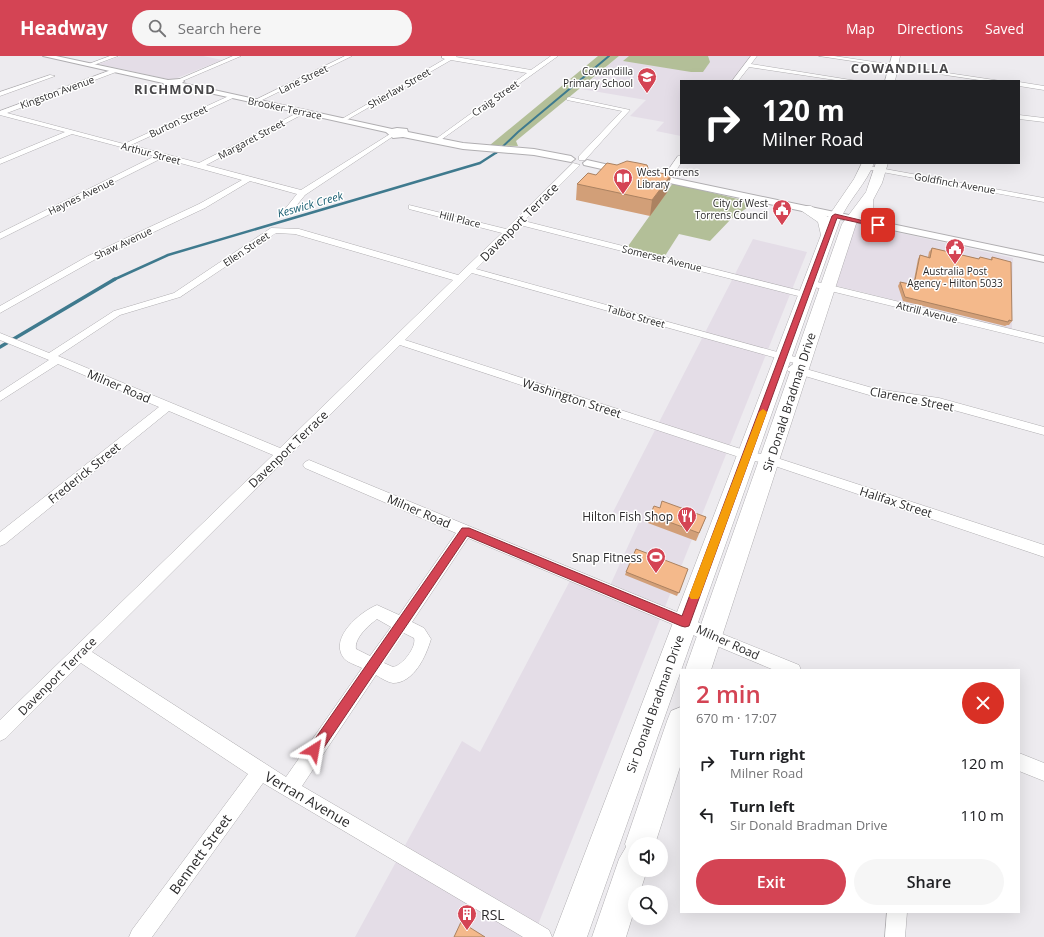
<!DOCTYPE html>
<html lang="en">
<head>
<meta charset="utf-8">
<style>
  :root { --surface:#fff; --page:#f6f6f6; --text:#202124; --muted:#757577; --accent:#d44454 }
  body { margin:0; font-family:"Open Sans",sans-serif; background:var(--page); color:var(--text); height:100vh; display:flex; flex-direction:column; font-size:15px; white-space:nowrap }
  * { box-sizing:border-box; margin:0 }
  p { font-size:13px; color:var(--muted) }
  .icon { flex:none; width:22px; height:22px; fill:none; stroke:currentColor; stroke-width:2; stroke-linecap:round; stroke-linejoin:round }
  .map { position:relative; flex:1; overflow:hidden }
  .panel { position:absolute; left:680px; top:613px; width:340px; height:244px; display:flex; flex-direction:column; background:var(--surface); border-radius:0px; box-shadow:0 4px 16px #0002 }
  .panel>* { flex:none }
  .hud { position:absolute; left:680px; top:24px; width:340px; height:84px; border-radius:0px; box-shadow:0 4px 16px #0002; background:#202124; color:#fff; overflow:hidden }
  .buttons { position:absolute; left:628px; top:781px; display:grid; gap:8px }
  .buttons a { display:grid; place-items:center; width:40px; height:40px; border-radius:50%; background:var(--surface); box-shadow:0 4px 16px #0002; font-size:20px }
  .pin { position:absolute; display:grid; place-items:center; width:34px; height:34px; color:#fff; margin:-17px; border-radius:8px; box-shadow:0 2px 6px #0006 }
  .me { position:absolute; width:44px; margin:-22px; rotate:34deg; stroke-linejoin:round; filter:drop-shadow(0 0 3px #0008) }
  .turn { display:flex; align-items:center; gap:14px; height:84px; padding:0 16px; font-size:18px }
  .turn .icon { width:52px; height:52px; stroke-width:2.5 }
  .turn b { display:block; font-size:28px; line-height:34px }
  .round { display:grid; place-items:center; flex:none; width:42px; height:42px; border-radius:21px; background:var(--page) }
  .head { display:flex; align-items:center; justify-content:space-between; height:68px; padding:0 16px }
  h1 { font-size:24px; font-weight:600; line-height:30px; color:var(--accent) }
  .cta { display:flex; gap:8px; margin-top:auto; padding:8px 16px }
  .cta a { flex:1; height:46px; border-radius:24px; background:var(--accent); color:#fff; font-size:16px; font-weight:600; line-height:46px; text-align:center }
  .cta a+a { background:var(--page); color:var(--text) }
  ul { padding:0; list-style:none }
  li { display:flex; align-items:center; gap:12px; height:52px; padding:0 16px }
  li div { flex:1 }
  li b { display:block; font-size:15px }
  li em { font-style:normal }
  header { display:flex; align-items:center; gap:24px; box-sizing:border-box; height:56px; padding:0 20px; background:var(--accent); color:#fff }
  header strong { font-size:19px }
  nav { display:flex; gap:22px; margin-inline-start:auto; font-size:14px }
  .search { width:280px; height:36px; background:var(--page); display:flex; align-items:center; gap:10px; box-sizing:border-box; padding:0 14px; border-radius:22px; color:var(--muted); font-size:15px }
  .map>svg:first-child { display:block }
  .built { fill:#e4dde7 }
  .green { fill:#b3bf98 }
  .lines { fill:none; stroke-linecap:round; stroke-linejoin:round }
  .stream-far2 { stroke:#3f7a8e; stroke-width:2 }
  .stream-far1 { stroke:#3f7a8e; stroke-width:2.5 }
  .stream { stroke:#3f7a8e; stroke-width:3.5 }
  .minor-casing { stroke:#b0aeb1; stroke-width:1 }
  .tertiary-casing { stroke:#b0aeb1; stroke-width:2 }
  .primary-casing { stroke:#b0aeb1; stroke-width:1 }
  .minor { fill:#fff; fill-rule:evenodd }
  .tertiary { fill:#fff; fill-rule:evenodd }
  .primary { fill:#fff; fill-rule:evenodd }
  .wall { fill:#d29f78 }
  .shaded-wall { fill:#ab8261 }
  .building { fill:#f4b98b; stroke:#ab8261 }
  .route { fill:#d44454; stroke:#8a2c37 }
  .slow { fill:#f59e0b }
  .labels { text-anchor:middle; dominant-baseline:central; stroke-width:3; stroke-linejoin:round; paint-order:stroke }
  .far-poi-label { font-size:10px; fill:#2b2a2b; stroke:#fff; text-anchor:end }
  .far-street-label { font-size:10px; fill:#2b2a2b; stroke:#fff }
  .far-water-label { font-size:11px; font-style:italic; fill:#155b6f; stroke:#fff }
  .street-label { font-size:12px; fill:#2b2a2b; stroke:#fff }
  .poi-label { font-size:12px; fill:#2b2a2b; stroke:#fff; text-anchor:end }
  .far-district-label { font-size:13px; font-weight:bold; letter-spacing:1px; fill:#484749; stroke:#fff }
  .near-street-label { font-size:14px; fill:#2b2a2b; stroke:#fff }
  .near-poi-label { font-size:14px; fill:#2b2a2b; stroke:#fff; text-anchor:start }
</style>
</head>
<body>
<header>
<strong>Headway</strong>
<div class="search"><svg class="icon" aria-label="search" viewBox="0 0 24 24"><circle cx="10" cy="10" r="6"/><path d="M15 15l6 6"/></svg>Search here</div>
<nav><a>Map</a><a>Directions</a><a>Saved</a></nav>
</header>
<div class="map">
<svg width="1044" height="881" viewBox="0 0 1044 881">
  <rect width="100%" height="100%" fill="#edebef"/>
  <!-- built -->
  <g class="built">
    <path d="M121,0H203L222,4L172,24L99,8Z"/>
    <path d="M619,0H751L732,25H681V80L656,75L664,66L630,60L646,44L581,33Z"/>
    <path d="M855,167L1013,202L1012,273L833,229Z"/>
    <path d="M753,183L807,196L533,881H355L462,685L480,696L573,519L608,534L639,466L613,456Z"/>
  </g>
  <!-- green -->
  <g class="green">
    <path d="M598,0H619L516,85L518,90L490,89Z"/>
    <path d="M629,0H708L710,6L703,16H691L623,5Z"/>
    <path d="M673,127L754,147L731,163L710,185L679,178L663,203L626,193Z"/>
  </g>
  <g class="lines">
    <!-- stream-far2 -->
    <path class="stream-far2" d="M496,97L518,76L609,0"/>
    <!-- stream-far1 -->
    <path class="stream-far1" d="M113,224L168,199L480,107L497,96"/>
    <!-- stream -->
    <path class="stream" d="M0,291L115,223"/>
    <defs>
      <g id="minor">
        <path d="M110,0H118L91,10L86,9Z"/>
        <path d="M233,0H241L180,26L175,25Z"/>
        <path d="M345,0H352L258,46L253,45Z"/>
        <path d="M442,0H457L456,1L531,14L551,0H558L438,86L433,85L527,17L451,4L345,65L340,64L445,3L442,2Z"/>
        <path d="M751,0H757L751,8L857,25H842L749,11L738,25H732Z"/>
        <path d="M819,0H834L1001,25H986Z"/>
        <path d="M114,13L116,16L7,57L124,88L231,39H235V41L131,89L199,107L301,55H305V57L206,109L301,134L390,78L395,79L305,139L288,160L281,158L297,138L250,125L205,152L94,204L0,257V250L88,200L199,148L242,124L162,102L0,183V177L155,100L72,78L0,108V103L65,76L0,59V55Z"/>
        <path d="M50,19L55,20L0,40V36Z"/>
        <path d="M1019,26L1044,30V34L1019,30Z"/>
        <path d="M569,41L630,54L585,104H579V100L622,55L567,44V42Z"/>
        <path d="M1019,59L1044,62V66L1019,63Z"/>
        <path d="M678,100H681V107L669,125H663L662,123Z"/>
        <path d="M573,107L580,109L524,165L809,237L811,239L806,242L520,169L476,213L806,304L807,306L806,308H798L472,217L405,284L747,395L774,401L1044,489V501L769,408L742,402L400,289L92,596L286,721L362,612C356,609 346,606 343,601C330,581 360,556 377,549L399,559L456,477L305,412L303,409L305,406L309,404L682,558L715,575L799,609L801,614H774L705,585L672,568L468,482L412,566L424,572L431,583C426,600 414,627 393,627C387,626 381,622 376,619L302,730L549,874L552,881H523L263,727L152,881H129L132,874L248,718L81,607L6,682L0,685V664L273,399L169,355L5,488L0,490V476L159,351L58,308L0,345V336L49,304L0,284V277L49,297L114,255L174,237L271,172L299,173L458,219L502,177L409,153V149L506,173ZM276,177L295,178L453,224L280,392L58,300L120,259L180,241ZM377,563L391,571L370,600L356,593C354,582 369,569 377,563ZM404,577L414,582C417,591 402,610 393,611L384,607Z"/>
        <path d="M863,109L1044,142V146L866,113H863Z"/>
        <path d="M809,224L1044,281V287L806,229L804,227Z"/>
        <path d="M792,309L876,333L939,342L1044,371V379L939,350L876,341L788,315L787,313Z"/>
        <path d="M1019,697L1044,707V725L1019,715Z"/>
        <path d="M887,856H907L905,881H885Z"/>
      </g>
      <g id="tertiary">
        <path d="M43,0H56L168,24L180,23L184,25L182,27L392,73L397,72L407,73L408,76L463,87L534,93L571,100L575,103L571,106L534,99L463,93L403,81L393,82L386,76L178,30H166L163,27Z"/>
        <path d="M587,104L627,113L629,115L624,118L584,109L583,107Z"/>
        <path d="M649,117L1044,200V206L646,122V118Z"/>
      </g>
      <g id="primary">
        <path d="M892,0H900L895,25H885Z"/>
        <path d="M862,107H874C866,128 849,143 840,164L587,881H553L821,179L818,166L799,153L801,150H811L828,161L854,123Z"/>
        <path d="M876,107H888L882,127L873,144V159L885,169L883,172C874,174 866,168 860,161L856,168L711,614H685L842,168L866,136Z"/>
        <path d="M681,651V708L655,788H635V814H647L640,836H635V852L626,881H592L619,803L626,791L625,788L667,665L671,655Z"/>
      </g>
    </defs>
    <!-- minor casing -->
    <use href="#minor" class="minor-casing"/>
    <!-- tertiary casing -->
    <use href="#tertiary" class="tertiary-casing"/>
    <!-- primary casing -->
    <use href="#primary" class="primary-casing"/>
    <!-- minor -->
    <use href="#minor" class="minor"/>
    <!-- tertiary -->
    <use href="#tertiary" class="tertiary"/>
    <!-- primary -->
    <use href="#primary" class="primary"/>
  </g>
  <!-- wall -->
  <g class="wall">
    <path d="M617,109L671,119L668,135L650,160L576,144L577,128L596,119Z"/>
    <path d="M932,192L979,203L980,201L990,204L992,201L1012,265L1009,269H1007L1005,270L903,245L898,230L900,226L913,229L918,203L920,199L928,201L929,196Z"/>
    <path d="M660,452L706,461L696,485L648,467L650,459Z"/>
    <path d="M688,513L677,540L625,519L626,516Z"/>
  </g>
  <!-- shaded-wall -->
  <path class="shaded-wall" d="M671,119L668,135L650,160L652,144Z"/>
  <!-- building -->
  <g class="building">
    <path d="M627,105L638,107L647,109L649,115L671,119L652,144L577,128L588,117L596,119L607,107L617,109Z"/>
    <path d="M932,192L979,203L980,201L992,204V201L1011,206L1012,265L1009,264L1008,266L905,241L900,226L914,229L920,199L930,202Z"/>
    <path d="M662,445L706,461L699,477L650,459L654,450L660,452Z"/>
    <path d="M636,493L688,513L679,537L626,516Z"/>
    <path d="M461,866L485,881H454Z"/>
  </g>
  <!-- route -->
  <path class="route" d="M835,158L881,169L878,171L837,162L689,570L685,571L681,570L467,480L319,699L314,700L310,699L308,694L310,690L462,472H469L682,560L832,160Z"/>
  <!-- slow -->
  <path class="slow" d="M763,353L767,356L700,540L698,543H691L689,540L759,356Z"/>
  <!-- icons -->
  <defs>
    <symbol id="school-pin" viewBox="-11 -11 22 30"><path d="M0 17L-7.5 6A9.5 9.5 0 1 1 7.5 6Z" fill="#d44454" stroke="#fff"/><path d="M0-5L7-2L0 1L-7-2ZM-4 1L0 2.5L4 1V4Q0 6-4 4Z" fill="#fff"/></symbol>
    <symbol id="library-pin" viewBox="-11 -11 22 30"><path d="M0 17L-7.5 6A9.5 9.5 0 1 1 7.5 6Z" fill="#d44454" stroke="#fff"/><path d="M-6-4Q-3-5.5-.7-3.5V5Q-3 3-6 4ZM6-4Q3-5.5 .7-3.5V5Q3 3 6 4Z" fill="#fff"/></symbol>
    <symbol id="civic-pin" viewBox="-11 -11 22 30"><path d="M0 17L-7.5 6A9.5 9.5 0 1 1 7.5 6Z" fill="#d44454" stroke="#fff"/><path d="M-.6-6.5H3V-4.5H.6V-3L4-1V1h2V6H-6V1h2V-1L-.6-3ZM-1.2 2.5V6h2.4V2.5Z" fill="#fff"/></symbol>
    <symbol id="restaurant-pin" viewBox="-11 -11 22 30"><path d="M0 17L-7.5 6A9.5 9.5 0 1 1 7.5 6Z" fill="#d44454" stroke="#fff"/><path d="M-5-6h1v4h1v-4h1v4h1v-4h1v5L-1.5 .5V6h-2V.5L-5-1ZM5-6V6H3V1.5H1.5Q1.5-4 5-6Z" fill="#fff"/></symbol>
    <symbol id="stadium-pin" viewBox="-11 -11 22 30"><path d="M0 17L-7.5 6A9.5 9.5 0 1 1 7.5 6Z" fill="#d44454" stroke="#fff"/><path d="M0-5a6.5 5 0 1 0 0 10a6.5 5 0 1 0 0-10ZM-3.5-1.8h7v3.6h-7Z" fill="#fff"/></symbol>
    <symbol id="building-pin" viewBox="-11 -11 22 30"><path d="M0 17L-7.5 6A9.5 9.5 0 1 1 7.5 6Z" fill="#d44454" stroke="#fff"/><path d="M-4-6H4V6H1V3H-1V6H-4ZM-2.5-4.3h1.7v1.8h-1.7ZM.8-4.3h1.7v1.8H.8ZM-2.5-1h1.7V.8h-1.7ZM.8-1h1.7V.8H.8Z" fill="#fff"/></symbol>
  </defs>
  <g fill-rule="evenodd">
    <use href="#school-pin" x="636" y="10" width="22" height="30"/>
    <use href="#library-pin" x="612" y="111" width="22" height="30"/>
    <use href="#civic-pin" x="771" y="142" width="22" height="30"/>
    <use href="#civic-pin" x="944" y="181" width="22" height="30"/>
    <use href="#restaurant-pin" x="676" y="449" width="22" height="30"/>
    <use href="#stadium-pin" x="645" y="490" width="22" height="30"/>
    <use href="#building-pin" x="456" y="847" width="22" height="30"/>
  </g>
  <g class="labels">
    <!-- far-poi labels -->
    <g class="far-poi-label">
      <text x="633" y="15">Cowandilla<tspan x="633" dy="12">Primary School</tspan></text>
      <text x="637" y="116" text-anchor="start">West Torrens<tspan x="637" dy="12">Library</tspan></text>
      <text x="768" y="147">City of West<tspan x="768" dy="12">Torrens Council</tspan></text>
      <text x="955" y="215" text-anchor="middle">Australia Post<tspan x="955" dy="12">Agency - Hilton 5033</tspan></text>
    </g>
    <!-- far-street labels -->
    <g class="far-street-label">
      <text transform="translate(303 23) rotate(-26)">Lane Street</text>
      <text transform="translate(399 32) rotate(-30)">Shierlaw Street</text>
      <text transform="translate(57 36) rotate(-20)">Kingston Avenue</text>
      <text transform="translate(495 42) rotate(-35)">Craig Street</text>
      <text transform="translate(285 52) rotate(12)">Brooker Terrace</text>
      <text transform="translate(178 65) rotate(-25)">Burton Street</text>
      <text transform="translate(251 83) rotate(-28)">Margaret Street</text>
      <text transform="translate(151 97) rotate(15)">Arthur Street</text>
      <text transform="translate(955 127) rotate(10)">Goldfinch Avenue</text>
      <text transform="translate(81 140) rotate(-26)">Haynes Avenue</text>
      <text transform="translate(460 163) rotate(14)">Hill Place</text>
      <text transform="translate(123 187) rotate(-25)">Shaw Avenue</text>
      <text transform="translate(246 193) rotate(-34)">Ellen Street</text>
      <text transform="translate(662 202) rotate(14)">Somerset Avenue</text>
      <text transform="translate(927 256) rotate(14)">Attrill Avenue</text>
      <text transform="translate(636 260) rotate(16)">Talbot Street</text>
    </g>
    <!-- far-water labels -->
    <g class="far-water-label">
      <text transform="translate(310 148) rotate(-16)">Keswick Creek</text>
    </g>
    <!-- street labels -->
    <g class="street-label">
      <text transform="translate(519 166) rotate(-45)">Davenport Terrace</text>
      <text transform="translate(119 330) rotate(23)">Milner Road</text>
      <text transform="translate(572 342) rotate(18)">Washington Street</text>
      <text transform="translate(912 343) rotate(11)">Clarence Street</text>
      <text transform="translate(789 346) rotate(-72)">Sir Donald Bradman Drive</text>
      <text transform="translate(288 393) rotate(-44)">Davenport Terrace</text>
      <text transform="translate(84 417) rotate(-39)">Frederick Street</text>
      <text transform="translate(896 446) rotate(18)">Halifax Street</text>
      <text transform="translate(419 455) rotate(23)">Milner Road</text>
      <text transform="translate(728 586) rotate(24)">Milner Road</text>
      <text transform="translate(57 620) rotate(-45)">Davenport Terrace</text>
      <text transform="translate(655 648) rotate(-70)">Sir Donald Bradman Drive</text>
    </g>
    <!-- poi labels -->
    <g class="poi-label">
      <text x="673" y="460">Hilton Fish Shop</text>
      <text x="642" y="501">Snap Fitness</text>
    </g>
    <!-- far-district labels -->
    <g class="far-district-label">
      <text x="900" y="12">COWANDILLA</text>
      <text x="175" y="33">RICHMOND</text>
    </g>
    <!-- near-street labels -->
    <g class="near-street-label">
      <text transform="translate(308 743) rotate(30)">Verran Avenue</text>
      <text transform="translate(200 798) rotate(-54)">Bennett Street</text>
    </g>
    <!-- near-poi labels -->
    <g class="near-poi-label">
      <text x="481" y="858">RSL</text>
    </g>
  </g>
</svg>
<div class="buttons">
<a><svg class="icon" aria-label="sound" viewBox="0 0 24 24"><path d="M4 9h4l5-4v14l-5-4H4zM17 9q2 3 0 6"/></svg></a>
<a><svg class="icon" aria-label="search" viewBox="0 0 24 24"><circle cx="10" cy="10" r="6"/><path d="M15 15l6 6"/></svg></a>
</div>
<div class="pin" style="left:878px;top:169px;background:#d93025"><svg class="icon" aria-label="arrive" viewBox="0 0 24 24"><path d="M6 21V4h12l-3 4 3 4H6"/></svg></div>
<svg class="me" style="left:314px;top:694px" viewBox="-20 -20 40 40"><path d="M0-17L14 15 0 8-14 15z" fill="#d44454" stroke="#fff" stroke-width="4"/></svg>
<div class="hud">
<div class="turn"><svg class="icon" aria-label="right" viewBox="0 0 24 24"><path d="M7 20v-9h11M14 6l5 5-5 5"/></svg><div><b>120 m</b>Milner Road</div></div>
</div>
<section class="panel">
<div class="head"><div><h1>2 min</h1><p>670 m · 17:07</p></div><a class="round" style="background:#d93025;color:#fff"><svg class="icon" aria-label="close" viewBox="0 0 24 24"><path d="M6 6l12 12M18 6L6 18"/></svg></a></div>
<ul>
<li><svg class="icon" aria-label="right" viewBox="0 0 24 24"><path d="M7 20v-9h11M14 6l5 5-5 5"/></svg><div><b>Turn right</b><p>Milner Road</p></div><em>120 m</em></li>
<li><svg class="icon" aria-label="left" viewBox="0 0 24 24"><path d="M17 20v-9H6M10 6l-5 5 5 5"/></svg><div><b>Turn left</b><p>Sir Donald Bradman Drive</p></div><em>110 m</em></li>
</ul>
<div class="cta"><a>Exit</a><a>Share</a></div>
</section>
</div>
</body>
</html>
